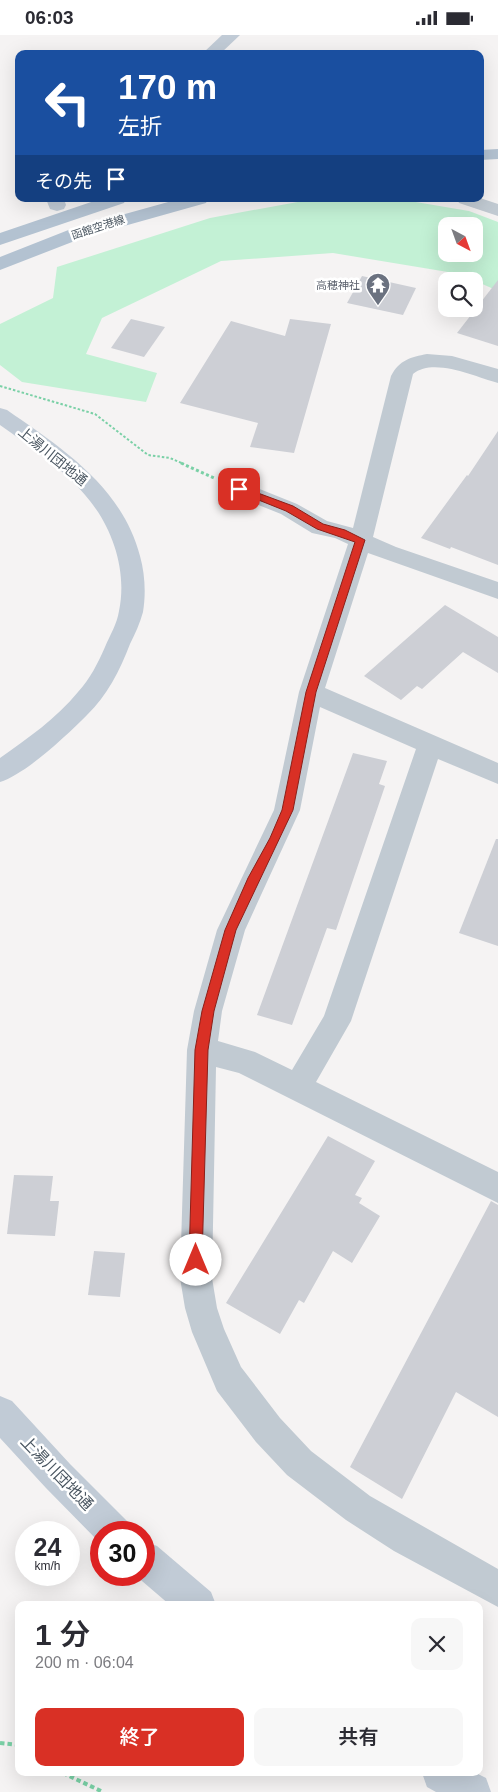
<!DOCTYPE html>
<html lang="ja">
<head>
<meta charset="utf-8">
<style>
  :root { --surface:#fff; --page:#f7f7f7; --text:#2b2b33; --muted:#7c7c81; --accent:#d93025 }
  body { margin:0; font-family:Arial,"Noto Sans JP",sans-serif; background:var(--page); color:var(--text); height:100vh; display:flex; flex-direction:column; font-size:19px; white-space:nowrap }
  * { box-sizing:border-box; margin:0 }
  p { font-size:16px; color:var(--muted) }
  .icon { flex:none; width:28px; height:28px; fill:none; stroke:currentColor; stroke-width:2; stroke-linecap:round; stroke-linejoin:round }
  .map { position:relative; flex:1; overflow:hidden }
  .details { position:absolute; left:15px; top:1566px; width:468px; height:175px; display:flex; flex-direction:column; background:var(--surface); border-radius:10px; box-shadow:0 5px 20px #0002 }
  .details>* { flex:none }
  .top-card { position:absolute; left:15px; top:15px; width:469px; height:152px; border-radius:10px; box-shadow:0 5px 20px #0002; background:#1a4fa0; color:#fff; overflow:hidden }
  .needle { width:32px; rotate:139deg }
  .fabs { position:absolute; left:438px; top:182px; display:grid; gap:10px }
  .fabs a { display:grid; place-items:center; width:45px; height:45px; border-radius:10px; background:var(--surface); box-shadow:0 5px 20px #0002; font-size:25px }
  .speed { position:absolute; left:15px; top:1486px; display:flex; gap:10px; font-size:25px; font-weight:700; text-align:center }
  .speed>* { display:grid; place-content:center; width:65px; height:65px; border-radius:50%; background:var(--surface); box-shadow:0 5px 20px #0002; line-height:1 }
  .speed small { font-size:12px; font-weight:400 }
  .speed .limit { border:8px solid #d22; background:#fff; color:#111 }
  .pin { position:absolute; display:grid; place-items:center; width:42px; height:42px; color:#fff; margin:-21px; border-radius:10px; box-shadow:0 2px 8px #0006 }
  .me { position:absolute; width:55px; margin:-28px; rotate:0deg; stroke-linejoin:round; filter:drop-shadow(0 0 4px #0008) }
  .turn { display:flex; align-items:center; gap:18px; height:105px; padding:0 20px; font-size:22px }
  .turn .icon { width:65px; height:65px; stroke-width:2.5 }
  .turn b { display:block; font-size:35px; line-height:42px }
  .then { display:flex; align-items:center; height:48px; padding:0 20px; background:#0003; gap:10px; font-size:19px }
  .round { display:grid; place-items:center; flex:none; width:52px; height:52px; border-radius:10px; background:var(--page) }
  .summary { display:flex; align-items:center; justify-content:space-between; height:85px; padding:0 20px }
  h1 { font-size:30px; font-weight:600; line-height:38px }
  .cta { display:flex; gap:10px; margin-top:auto; padding:10px 20px }
  .cta a { flex:1; height:58px; border-radius:10px; background:var(--accent); color:#fff; font-size:20px; font-weight:600; line-height:58px; text-align:center }
  .cta a+a { background:var(--page); color:var(--text) }
  .status { display:flex; justify-content:space-between; align-items:center; height:35px; padding:0 25px; background:var(--surface); direction:ltr }
  .status svg { height:14px; fill:currentColor }
  .map>svg:first-child { display:block }
  .green { fill:#c3f1d5; fill-rule:evenodd }
  .building { fill:#cdcfd5 }
  .lines { fill:none; stroke-linecap:round; stroke-linejoin:round }
  .path-far2 { stroke:#7ad0a6; stroke-width:2; stroke-dasharray:2.5 2; stroke-linecap:butt }
  .path-far1 { stroke:#7ad0a6; stroke-width:3; stroke-dasharray:3 2.5; stroke-linecap:butt }
  .path { stroke:#7ad0a6; stroke-width:4; stroke-dasharray:4.5 3; stroke-linecap:butt }
  .street { fill:#c1cad2; fill-rule:evenodd }
  .secondary { fill:#c1cbd6; fill-rule:evenodd }
  .primary { fill:#b3c2d1; fill-rule:evenodd }
  .route { fill:#d93025; stroke:#8d1f18 }
  .labels { text-anchor:middle; dominant-baseline:central; stroke-width:5; stroke-linejoin:round; paint-order:stroke }
  .far-street-label { font-size:11px; fill:#4a5661; stroke:#fff }
  .far-worship-label { font-size:11px; fill:#5b616d; stroke:#fff; text-anchor:end }
  .street-label { font-size:14px; fill:#4a5661; stroke:#fff }
  .near-street-label { font-size:16px; fill:#4a5661; stroke:#fff }
</style>
</head>
<body>
<div class="status"><b>06:03</b><svg viewBox="0 0 49 12"><path d="M0 12V9h3v3zM5 12V6h3v6zM10 12V3h3v9zM15 12V0h3v12zM26 1h20v11H26zM47 4h2v5h-2z"/></svg></div>
<div class="map">
<svg width="498" height="1757" viewBox="0 0 498 1757">
  <rect width="100%" height="100%" fill="#f5f3f3"/>
  <!-- green -->
  <path class="green" d="M314,164H398L469,176L498,187V256L460,239L333,218L221,226L102,283L86,319L157,338L146,367L22,347L0,330V289L53,263L57,232L210,183ZM446,191H474V219H446Z"/>
  <!-- building -->
  <g class="building">
    <path d="M362,241L416,253L403,280L347,268Z"/>
    <path d="M498,245V311L457,298Z"/>
    <path d="M131,284L165,292L144,322L111,313Z"/>
    <path d="M290,284L331,289L294,418L250,412L258,388L180,368L231,286L285,301Z"/>
    <path d="M498,396V530L451,512L450,514L421,503L467,440L468,441Z"/>
    <path d="M445,570L498,602V638L463,617L422,654L417,651L401,665L364,641Z"/>
    <path d="M353,718L387,726L379,749L385,751L336,895L327,893L292,990L257,980Z"/>
    <path d="M496,804H498V911L459,898Z"/>
    <path d="M328,1101L375,1126L355,1160L362,1163L359,1168L380,1181L352,1228L333,1216L304,1268L299,1265L280,1299L226,1268Z"/>
    <path d="M14,1140L53,1141L50,1166H59L55,1201L7,1199Z"/>
    <path d="M491,1166L498,1170V1382L456,1357L402,1464L350,1432Z"/>
    <path d="M94,1216L125,1218L120,1262L88,1260Z"/>
  </g>
  <g class="lines">
    <!-- path-far2 -->
    <path class="path-far2" d="M0,351L95,379L148,420L170,423L184,429"/>
    <!-- path-far1 -->
    <path class="path-far1" d="M181,428L214,443"/>
    <!-- path -->
    <g class="path">
      <path d="M0,1708L19,1710"/>
      <path d="M63,1738L103,1757"/>
    </g>
    <!-- street -->
    <g class="street">
      <path d="M480,163L498,169V181L459,168L457,164Z"/>
      <path d="M427,319L452,321L498,334V348C475,342 434,322 413,339L373,502L396,512L498,547V564L368,518L325,653L498,728V749L438,724L351,986L316,1047L498,1137V1168L239,1038L216,1032L212,1243L217,1273L224,1294L241,1332L280,1383L311,1416L370,1461L498,1534V1572L394,1516L346,1485L287,1440L256,1407L217,1356L192,1297L185,1273L180,1243L187,1015L194,976L217,895L274,775L299,657L348,509L335,503L312,498L281,479L231,459L228,454L231,449L239,447L247,449L297,469L327,486L353,493L391,341C399,325 411,322 427,319ZM320,672L416,714L324,981L292,1035L255,1017L218,1006L222,976L245,895L300,775Z"/>
    </g>
    <!-- secondary -->
    <g class="secondary">
      <path d="M222,0H240L220,19H202Z"/>
      <path d="M46,164H64L66,170L64,174L57,176L50,174Z"/>
      <path d="M0,373L7,375C62,413 122,452 140,521C145,539 146,559 143,577C140,588 135,599 130,609C120,635 107,661 87,680C67,700 26,739 0,747V723C27,704 57,683 78,657C90,644 98,628 105,612C110,600 117,589 119,576C127,538 114,496 90,466C66,435 32,413 0,390Z"/>
      <path d="M0,1361L12,1366L70,1429L127,1486L132,1498H101V1509L46,1453L0,1403Z"/>
      <path d="M144,1506L157,1511L211,1557L216,1570H170L135,1540H144Z"/>
      <path d="M422,1738H476L486,1743L491,1757H436L427,1752Z"/>
    </g>
    <!-- primary -->
    <g class="primary">
      <path d="M498,114V124L480,125V115Z"/>
      <path d="M100,164H126L124,168L0,210V198Z"/>
      <path d="M179,164H208L206,168L85,202L0,235V222L71,194Z"/>
    </g>
  </g>
  <!-- route -->
  <path class="route" d="M239,451L293,471L323,489L345,495L365,505L316,657L293,775L236,895L214,976L208,1015L202,1225L201,1229L196,1231L191,1229L189,1225L195,1015L202,976L225,895L248,843L270,803L282,775L306,657L355,507L317,494L286,476L236,456V452Z"/>
  <!-- icons -->
  <defs>
    <symbol id="temple-pin" viewBox="-11 -11 22 30"><path d="M0 17L-7.5 6A9.5 9.5 0 1 1 7.5 6Z" fill="#6b7280" stroke="#fff"/><path d="M0-6L5-2H3V0L6.5 2.5H4V6H1.5V3h-3V6H-4V2.5H-6.5L-3 0V-2H-5Z" fill="#fff"/></symbol>
  </defs>
  <g fill-rule="evenodd">
    <use href="#temple-pin" x="364" y="236" width="28" height="38"/>
  </g>
  <g class="labels">
    <!-- far-street labels -->
    <g class="far-street-label">
      <text transform="translate(98 192) rotate(-18)">函館空港線</text>
    </g>
    <!-- far-worship labels -->
    <g class="far-worship-label">
      <text x="360" y="250">高穂神社</text>
    </g>
    <!-- street labels -->
    <g class="street-label">
      <text transform="translate(53 421) rotate(39)">上湯川団地通</text>
    </g>
    <!-- near-street labels -->
    <g class="near-street-label">
      <text transform="translate(57 1438) rotate(46)">上湯川団地通</text>
    </g>
  </g>
</svg>
<div class="fabs">
<a><svg class="needle" viewBox="-14 -14 28 28"><path d="M0-13l5 13h-10z" fill="#e53935"/><path d="M0 13l5-13h-10z" fill="#7c7c81"/></svg></a>
<a><svg class="icon" aria-label="search" viewBox="0 0 24 24"><circle cx="10" cy="10" r="6"/><path d="M15 15l6 6"/></svg></a>
</div>
<div class="speed"><div>24<small>km/h</small></div><div class="limit">30</div></div>
<div class="pin" style="left:239px;top:454px;background:#d93025"><svg class="icon" aria-label="arrive" viewBox="0 0 24 24"><path d="M6 21V4h12l-3 4 3 4H6"/></svg></div>
<svg class="me" style="left:196px;top:1225px" viewBox="-20 -20 40 40"><circle r="19" fill="#fff"/><path d="M0-13L10 11 0 6-10 11z" fill="#d93025"/></svg>
<div class="top-card">
<div class="turn"><svg class="icon" aria-label="left" viewBox="0 0 24 24"><path d="M17 20v-9H6M10 6l-5 5 5 5"/></svg><div><b>170 m</b>左折</div></div>
<div class="then">その先<svg class="icon" aria-label="arrive" viewBox="0 0 24 24"><path d="M6 21V4h12l-3 4 3 4H6"/></svg></div>
</div>
<section class="details">
<div class="summary"><div><h1>1 分</h1><p>200 m · 06:04</p></div><a class="round"><svg class="icon" aria-label="close" viewBox="0 0 24 24"><path d="M6 6l12 12M18 6L6 18"/></svg></a></div>
<div class="cta"><a>終了</a><a>共有</a></div>
</section>
</div>
</body>
</html>
